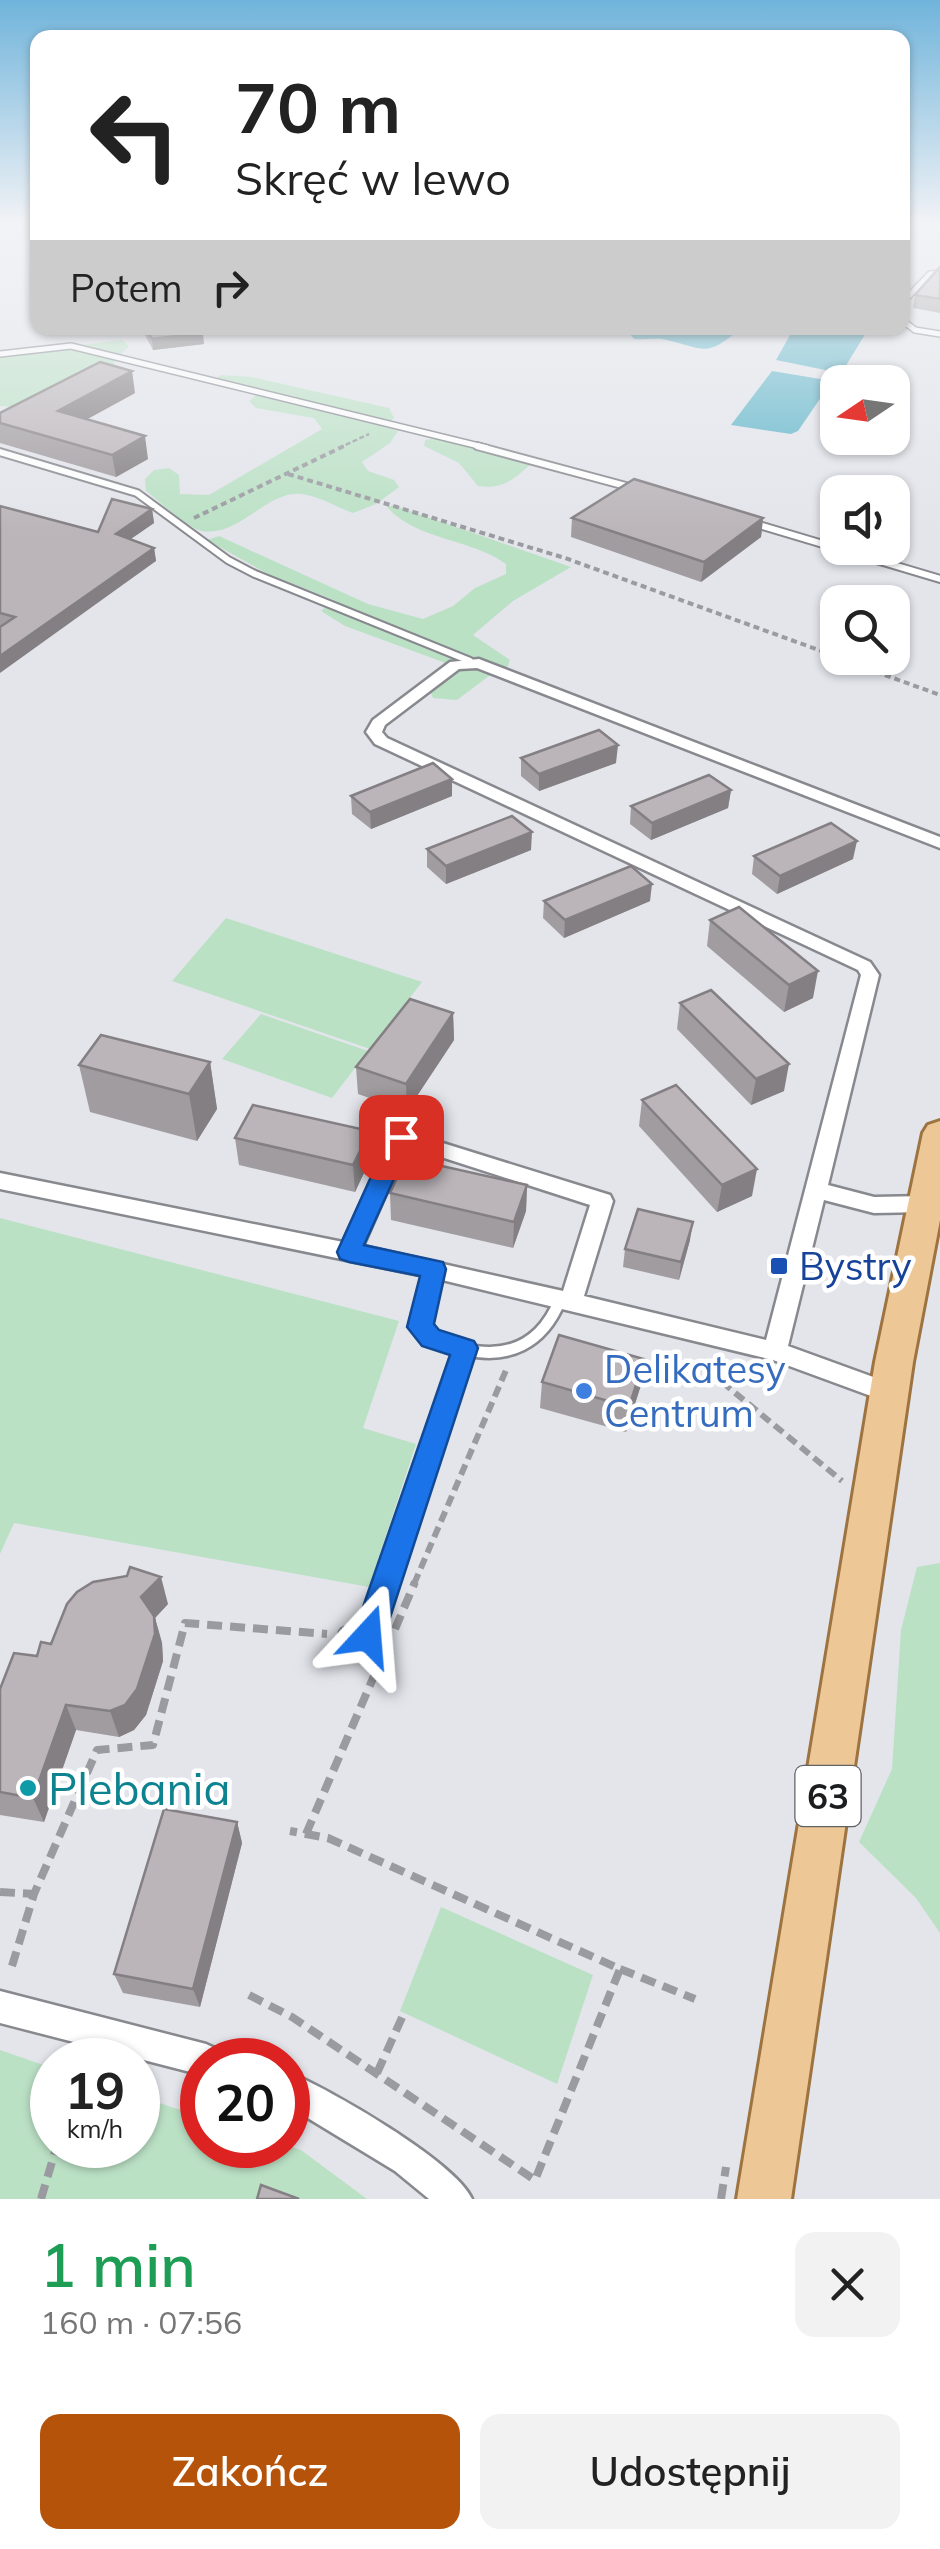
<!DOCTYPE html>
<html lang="pl">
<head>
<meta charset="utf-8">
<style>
  :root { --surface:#fff; --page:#f2f2f2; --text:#222; --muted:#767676; --accent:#b45309 }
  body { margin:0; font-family:Mulish,sans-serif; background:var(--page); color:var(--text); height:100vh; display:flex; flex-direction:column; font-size:38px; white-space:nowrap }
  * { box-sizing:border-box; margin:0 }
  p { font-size:32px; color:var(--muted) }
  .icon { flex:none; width:55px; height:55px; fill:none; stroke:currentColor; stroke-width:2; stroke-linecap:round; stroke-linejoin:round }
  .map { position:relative; height:2199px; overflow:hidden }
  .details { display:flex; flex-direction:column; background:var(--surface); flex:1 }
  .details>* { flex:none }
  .guide { position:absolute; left:30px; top:30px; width:880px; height:305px; border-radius:20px; box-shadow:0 2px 8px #0004; background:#fff; color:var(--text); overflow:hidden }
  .needle { width:65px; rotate:257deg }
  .buttons { position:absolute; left:820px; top:365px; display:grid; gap:20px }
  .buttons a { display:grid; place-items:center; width:90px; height:90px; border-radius:20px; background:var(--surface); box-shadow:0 2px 8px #0004; font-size:50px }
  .speed { position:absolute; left:30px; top:2038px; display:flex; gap:20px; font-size:50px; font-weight:700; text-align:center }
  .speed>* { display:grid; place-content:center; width:130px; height:130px; border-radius:50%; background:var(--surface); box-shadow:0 2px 8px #0004; line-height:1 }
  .speed small { font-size:25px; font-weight:400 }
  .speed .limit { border:15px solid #d22; background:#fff; color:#111 }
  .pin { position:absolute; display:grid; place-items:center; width:85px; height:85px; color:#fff; margin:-42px; border-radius:20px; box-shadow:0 5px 15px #0006 }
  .me { position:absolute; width:110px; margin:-55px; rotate:19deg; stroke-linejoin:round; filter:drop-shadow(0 0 8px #0008) }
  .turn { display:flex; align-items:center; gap:35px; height:210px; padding:0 40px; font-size:45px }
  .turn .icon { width:130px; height:130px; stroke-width:2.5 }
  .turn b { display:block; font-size:70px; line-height:85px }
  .then { display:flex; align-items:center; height:95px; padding:0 40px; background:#0003; gap:20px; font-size:38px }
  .round { display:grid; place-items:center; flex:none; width:105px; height:105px; border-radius:20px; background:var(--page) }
  .summary { display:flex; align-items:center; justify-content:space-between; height:170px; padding:0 40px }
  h1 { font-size:60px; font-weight:600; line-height:75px; color:#1e9e55 }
  .action { display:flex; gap:20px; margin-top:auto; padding:20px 40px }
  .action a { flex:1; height:115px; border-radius:20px; background:var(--accent); color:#fff; font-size:40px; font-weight:600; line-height:115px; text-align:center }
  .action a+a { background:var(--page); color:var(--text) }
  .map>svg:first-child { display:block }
  .green { fill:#bbe1c5 }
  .water { fill:#5db4c8 }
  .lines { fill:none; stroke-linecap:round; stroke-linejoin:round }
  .service-far3-casing { stroke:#88898f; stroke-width:8 }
  .service-far2-casing { stroke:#88898f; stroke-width:10 }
  .service-far1-casing { stroke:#88898f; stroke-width:16 }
  .service-casing { stroke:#88898f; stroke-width:20 }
  .minor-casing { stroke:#88898f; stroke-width:5 }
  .primary-casing { stroke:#9d7340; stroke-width:6 }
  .path-far3 { stroke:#9a9ba0; stroke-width:2.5; stroke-dasharray:5 2.5; stroke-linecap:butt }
  .path-far2 { stroke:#9a9ba0; stroke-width:4; stroke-dasharray:6 4; stroke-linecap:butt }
  .path-far1 { stroke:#9a9ba0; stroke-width:6; stroke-dasharray:11 6; stroke-linecap:butt }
  .path { stroke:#9a9ba0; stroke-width:8; stroke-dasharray:15 8; stroke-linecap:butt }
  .service-far3 { stroke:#fff; stroke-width:5 }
  .service-far2 { stroke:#fff; stroke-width:6 }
  .service-far1 { stroke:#fff; stroke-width:11 }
  .service { stroke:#fff; stroke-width:15 }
  .minor { fill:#fff; fill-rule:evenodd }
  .primary { fill:#eec797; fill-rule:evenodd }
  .wall { fill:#a19c9f }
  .shaded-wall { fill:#837f82 }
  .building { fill:#bbb5b9; stroke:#837f82; stroke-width:2.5 }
  .route { fill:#1a73e8; stroke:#114b97; stroke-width:2.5 }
  .transit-dot { fill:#1a4fb4; stroke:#fff; stroke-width:4 }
  .shop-dot { fill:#3f7fe0; stroke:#fff; stroke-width:4 }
  .culture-dot { fill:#0f9aa8; stroke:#fff; stroke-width:4 }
  .labels { text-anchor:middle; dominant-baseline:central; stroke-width:9; stroke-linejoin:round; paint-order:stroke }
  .shield { fill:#fff; stroke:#606162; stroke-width:2.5 }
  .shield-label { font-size:35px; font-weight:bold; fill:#1c1d1f }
  .transit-label { font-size:38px; fill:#164399; stroke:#fff; text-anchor:start }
  .shop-label { font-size:38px; fill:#366cbe; stroke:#fff; text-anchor:start }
  .near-culture-label { font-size:45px; fill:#0d838f; stroke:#fff; text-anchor:start }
</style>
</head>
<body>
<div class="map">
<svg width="940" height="2199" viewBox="0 0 940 2199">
  <rect width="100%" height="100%" fill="#e3e5eb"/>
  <!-- green -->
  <g class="green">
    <path d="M122,340L129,346L114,361L115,367L27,408L0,406V355Z"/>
    <path d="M221,375L252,377L389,408L394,418L384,426L398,431L390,443L362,462L368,471L394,480L399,487L376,504L353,513C337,507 318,496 302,494C266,490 241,537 202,531C189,529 158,500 146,491L145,479L154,470L169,468L179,475L180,494L209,495L322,429L314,418L256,408L249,401L263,390L217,378Z"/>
    <path d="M436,438L531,464C514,479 502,490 478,486L459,463L424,446L425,440Z"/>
    <path d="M393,505L571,567L513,601L473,635L510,660L506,671L489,676L457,700L433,698L429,689L450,675L443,662L345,626L321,611L334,600L268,574L207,540L219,536L368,604L423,619L453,606L475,588L506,574V564C472,539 416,540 387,507Z"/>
    <path d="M226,918L422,982L370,1049L172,981Z"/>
    <path d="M261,1014L368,1051L332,1098L222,1059Z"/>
    <path d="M0,1218L399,1321L363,1428L416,1444L369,1587L14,1523L0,1554Z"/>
    <path d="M940,1563V1933L916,1898L859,1842L892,1769L901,1630L917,1567Z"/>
    <path d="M441,1907L593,1975L557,2084L400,2011Z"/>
    <path d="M0,2050L52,2068V2145H138V2096L202,2117V2145H286L301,2150L367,2199H0Z"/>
  </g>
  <!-- water -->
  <g class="water">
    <path d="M648,328H741C707,357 707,350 667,340C657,337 645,340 634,339L630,334Z"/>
    <path d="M794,328H869L842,372H835L776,360Z"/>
    <path d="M772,371L832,381L798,431L791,434L731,425Z"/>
  </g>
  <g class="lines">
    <defs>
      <g id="service-far3">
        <path d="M902,303L930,274L940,273"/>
        <path d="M902,320L915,330L940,334"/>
        <path d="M0,354L71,346L487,448"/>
      </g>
      <g id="service-far2">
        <path d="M477,446L637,489"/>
        <path d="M0,452L137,493L228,560L255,574L470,661"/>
        <path d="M749,522L940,579"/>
      </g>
      <g id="service-far1">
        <path d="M434,1269L420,1327C432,1339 447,1345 463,1349C508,1360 542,1344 560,1300"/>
        <path d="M385,1584L465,1348"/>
      </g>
      <path id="service" d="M347,1635L368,1636L386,1582"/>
      <g id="minor">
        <path d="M479,659L940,837V848L477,668L459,669L385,725L382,732L387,738L870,962L879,975L828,1185L874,1197L925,1196L933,1198L936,1204L933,1210L925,1212L874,1213L824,1200L788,1346L898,1386L902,1393L898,1400L890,1403L773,1360L434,1278L0,1189V1173L343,1242L391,1137L401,1130L610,1195L613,1201L584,1296L766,1340L861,975L858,970L375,744L366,732L373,720L450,662ZM407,1146L590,1205L563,1291L363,1246Z"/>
        <path d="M0,1991L206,2044L217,2049L222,2060H202V2075L0,2023Z"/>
        <path d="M288,2072C328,2088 456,2162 472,2199H429L395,2171L288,2106Z"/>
      </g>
      <path id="primary" d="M940,1121V1220L913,1362L791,2199H737L875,1362L923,1133L928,1125Z"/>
    </defs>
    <!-- service-far3 casing -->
    <use href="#service-far3" class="service-far3-casing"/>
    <!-- service-far2 casing -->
    <use href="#service-far2" class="service-far2-casing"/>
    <!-- service-far1 casing -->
    <use href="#service-far1" class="service-far1-casing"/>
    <!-- service casing -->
    <use href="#service" class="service-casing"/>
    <!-- minor casing -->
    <use href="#minor" class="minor-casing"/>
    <!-- primary casing -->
    <use href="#primary" class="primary-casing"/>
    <!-- path-far3 -->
    <path class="path-far3" d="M339,448L369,434"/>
    <!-- path-far2 -->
    <g class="path-far2">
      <path d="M288,474L565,558L838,657"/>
      <path d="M194,518L344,446"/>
      <path d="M838,658L940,695"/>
    </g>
    <!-- path-far1 -->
    <g class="path-far1">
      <path d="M722,1382L842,1481"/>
      <path d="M414,1584L507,1368"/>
    </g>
    <!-- path -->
    <g class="path">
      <path d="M395,1629L415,1582"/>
      <path d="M306,1834L386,1648"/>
      <path d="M0,1892L34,1894"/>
      <path d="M12,1966L34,1894L97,1750L153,1745L185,1623L327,1634"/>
      <path d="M620,1969L695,1999"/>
      <path d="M249,1995L292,2017L535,2180L620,1969L328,1838L290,1831"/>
      <path d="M377,2073L404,2013"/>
      <path d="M41,2199L57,2145"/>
      <path d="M721,2199L726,2167"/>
    </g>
    <!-- service-far3 -->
    <use href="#service-far3" class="service-far3"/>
    <!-- service-far2 -->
    <use href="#service-far2" class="service-far2"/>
    <!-- service-far1 -->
    <use href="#service-far1" class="service-far1"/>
    <!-- service -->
    <use href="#service" class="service"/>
    <!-- minor -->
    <use href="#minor" class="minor"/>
    <!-- primary -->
    <use href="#primary" class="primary"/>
  </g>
  <!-- wall -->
  <g class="wall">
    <path d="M940,267V313L913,308L915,295Z"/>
    <path d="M141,328H200L204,344L153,350Z"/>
    <path d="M135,393L87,419L148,459L116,477L0,443V413Z"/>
    <path d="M0,506L98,532L152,509L154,523L130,539L154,548L156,561L0,626Z"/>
    <path d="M572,518H763L761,537L701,582L571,537Z"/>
    <path d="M521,758L616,763L539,791L521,776Z"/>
    <path d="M452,779V796L371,829L352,814L351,796Z"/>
    <path d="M731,790L728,808L651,840L630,824L631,806Z"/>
    <path d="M427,849L531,850L446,884L427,867Z"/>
    <path d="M754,856L853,859L777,894L752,874Z"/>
    <path d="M544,901H650L564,938L543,918Z"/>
    <path d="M710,920L813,998L784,1012L707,946Z"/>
    <path d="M680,1003L784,1091L751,1105L677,1029Z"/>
    <path d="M453,1013L454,1040L407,1111L358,1094L356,1067Z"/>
    <path d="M210,1062L217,1109L197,1141L90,1112L79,1065Z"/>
    <path d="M642,1100L752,1196L717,1212L639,1126Z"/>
    <path d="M370,1131L371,1158L355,1192L239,1165L235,1138Z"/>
    <path d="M527,1185L526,1211L513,1248L391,1220L390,1193Z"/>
    <path d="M690,1240L679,1280L623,1267L625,1249Z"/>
    <path d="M542,1382L641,1385L626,1432L540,1408Z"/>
    <path d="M168,1604L155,1618L162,1643L163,1661L146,1715L134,1730L119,1737L76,1730L44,1822L0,1815V1689L51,1644Z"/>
    <path d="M237,1822L242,1843L200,2007L123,1993L114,1974Z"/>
  </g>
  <!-- shaded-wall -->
  <g class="shaded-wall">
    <path d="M203,333L204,344L153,350L152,339Z"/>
    <path d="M132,371L135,393L62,433L58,411Z"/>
    <path d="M145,436L148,459L116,477L112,455Z"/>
    <path d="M152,509L154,523L118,548L116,534Z"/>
    <path d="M763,518L761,537L701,582L704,562Z"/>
    <path d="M154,548L156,561L0,673V656Z"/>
    <path d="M618,745L616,763L539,791V774Z"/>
    <path d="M452,779V796L371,829L370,812Z"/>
    <path d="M731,790L728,808L651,840L652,823Z"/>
    <path d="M532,832L531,850L446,884V866Z"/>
    <path d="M857,841L853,859L777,894L780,876Z"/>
    <path d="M652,884L650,901L564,938L565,920Z"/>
    <path d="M818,971L813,998L784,1012L789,985Z"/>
    <path d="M453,1013L454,1040L407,1111L406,1084Z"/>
    <path d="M210,1062L217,1109L197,1141L189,1094Z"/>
    <path d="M789,1064L784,1091L751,1105L756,1079Z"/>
    <path d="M370,1131L371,1158L355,1192L353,1165Z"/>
    <path d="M757,1169L752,1196L717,1212L722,1185Z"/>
    <path d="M527,1185L526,1211L513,1248L514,1222Z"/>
    <path d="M693,1222L690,1240L679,1280L681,1262Z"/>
    <path d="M644,1359L641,1385L626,1432L629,1407Z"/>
    <path d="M161,1577L168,1604L155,1618L162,1643L163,1661L146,1715L134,1730L119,1737L110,1711L141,1597Z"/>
    <path d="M66,1705L76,1730L44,1822L33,1798Z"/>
    <path d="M237,1822L242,1843L200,2007L193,1989Z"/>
  </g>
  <!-- building -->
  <g class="building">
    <path d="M940,267V299L915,295Z"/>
    <path d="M145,328H200L203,333L152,339Z"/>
    <path d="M100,362L132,371L58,411L145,436L112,455L0,423V413Z"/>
    <path d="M634,479L763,518L704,562L572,518Z"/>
    <path d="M112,499L152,509L116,534L154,548L0,656V627L15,617L0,613V506L98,532Z"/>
    <path d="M599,730L618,745L539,774L521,758Z"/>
    <path d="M433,763L452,779L370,812L351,796Z"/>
    <path d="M709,775L731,790L652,823L631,806Z"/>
    <path d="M512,816L532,832L446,866L427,849Z"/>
    <path d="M831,823L857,841L780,876L754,856Z"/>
    <path d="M631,866L652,884L565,920L544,901Z"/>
    <path d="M739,907L818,971L789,985L710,920Z"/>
    <path d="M711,990L789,1064L756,1079L680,1003Z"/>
    <path d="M410,999L453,1013L406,1084L356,1067Z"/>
    <path d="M101,1035L210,1062L189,1094L79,1065Z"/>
    <path d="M676,1085L757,1169L722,1185L642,1100Z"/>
    <path d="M253,1105L370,1131L353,1165L235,1138Z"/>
    <path d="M406,1158L527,1185L514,1222L390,1193Z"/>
    <path d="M638,1209L693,1222L681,1262L625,1249Z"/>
    <path d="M559,1335L644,1359L629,1407L542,1382Z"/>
    <path d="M130,1567L161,1577L141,1597L154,1616L155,1634L137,1689L125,1705L110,1711L66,1705L33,1798L0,1792V1689L14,1653L37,1656L41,1642L51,1644L67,1604L77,1592L93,1582L127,1576Z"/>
    <path d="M164,1809L237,1822L193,1989L114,1974Z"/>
    <path d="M261,2185L299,2199H257Z"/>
  </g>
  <!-- sky -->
  <linearGradient id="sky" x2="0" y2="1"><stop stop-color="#70b4db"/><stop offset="0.42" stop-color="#f2f3f6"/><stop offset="1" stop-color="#f2f3f6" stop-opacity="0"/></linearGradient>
  <rect width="940" height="532" fill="url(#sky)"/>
  <!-- route -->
  <path class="route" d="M401,1128L413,1137L364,1245L443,1262L446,1269L434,1324L439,1330L474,1341L478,1348L384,1636L379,1646L368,1650L358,1646L353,1636L450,1355L422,1346L407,1327L420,1276L349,1262L340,1259L337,1252L389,1137Z"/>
  <!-- markers -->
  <rect class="transit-dot" x="769" y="1256" width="20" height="20" rx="5"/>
  <circle class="shop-dot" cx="584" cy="1391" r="10"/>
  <circle class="culture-dot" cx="28" cy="1788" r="10"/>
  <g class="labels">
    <!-- shield labels -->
    <rect class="shield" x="795.5" y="1766" width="65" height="60" rx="8"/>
    <g class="shield-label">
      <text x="828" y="1796">63</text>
    </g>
    <!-- transit labels -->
    <g class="transit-label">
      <text x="799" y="1266">Bystry</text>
    </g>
    <!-- shop labels -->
    <g class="shop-label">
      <text x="604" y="1369">Delikatesy<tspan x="604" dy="44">Centrum</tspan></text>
    </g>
    <!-- near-culture labels -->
    <g class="near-culture-label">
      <text x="48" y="1788">Plebania</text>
    </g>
  </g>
</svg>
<div class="buttons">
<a><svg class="needle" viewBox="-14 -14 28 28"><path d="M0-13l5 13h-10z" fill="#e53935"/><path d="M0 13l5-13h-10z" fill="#767676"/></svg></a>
<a><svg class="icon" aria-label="sound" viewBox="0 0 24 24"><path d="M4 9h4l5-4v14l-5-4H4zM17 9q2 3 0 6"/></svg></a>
<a><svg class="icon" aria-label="search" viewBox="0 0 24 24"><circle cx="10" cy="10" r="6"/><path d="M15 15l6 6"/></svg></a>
</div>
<div class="speed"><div>19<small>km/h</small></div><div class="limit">20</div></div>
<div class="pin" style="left:401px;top:1137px;background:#d93025"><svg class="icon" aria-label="arrive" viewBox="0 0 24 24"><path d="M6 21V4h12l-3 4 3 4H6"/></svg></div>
<svg class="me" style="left:368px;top:1636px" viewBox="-20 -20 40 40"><path d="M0-17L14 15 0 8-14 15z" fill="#1a73e8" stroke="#fff" stroke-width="4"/></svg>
<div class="guide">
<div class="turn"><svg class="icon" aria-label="left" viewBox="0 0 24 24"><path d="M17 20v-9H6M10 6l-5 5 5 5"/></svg><div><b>70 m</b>Skręć w lewo</div></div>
<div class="then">Potem<svg class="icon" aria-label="right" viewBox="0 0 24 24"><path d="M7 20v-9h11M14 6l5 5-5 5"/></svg></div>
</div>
</div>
<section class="details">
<div class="summary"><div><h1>1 min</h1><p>160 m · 07:56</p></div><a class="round"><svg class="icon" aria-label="close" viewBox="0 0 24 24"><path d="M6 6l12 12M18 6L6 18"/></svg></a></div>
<div class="action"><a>Zakończ</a><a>Udostępnij</a></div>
</section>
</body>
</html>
